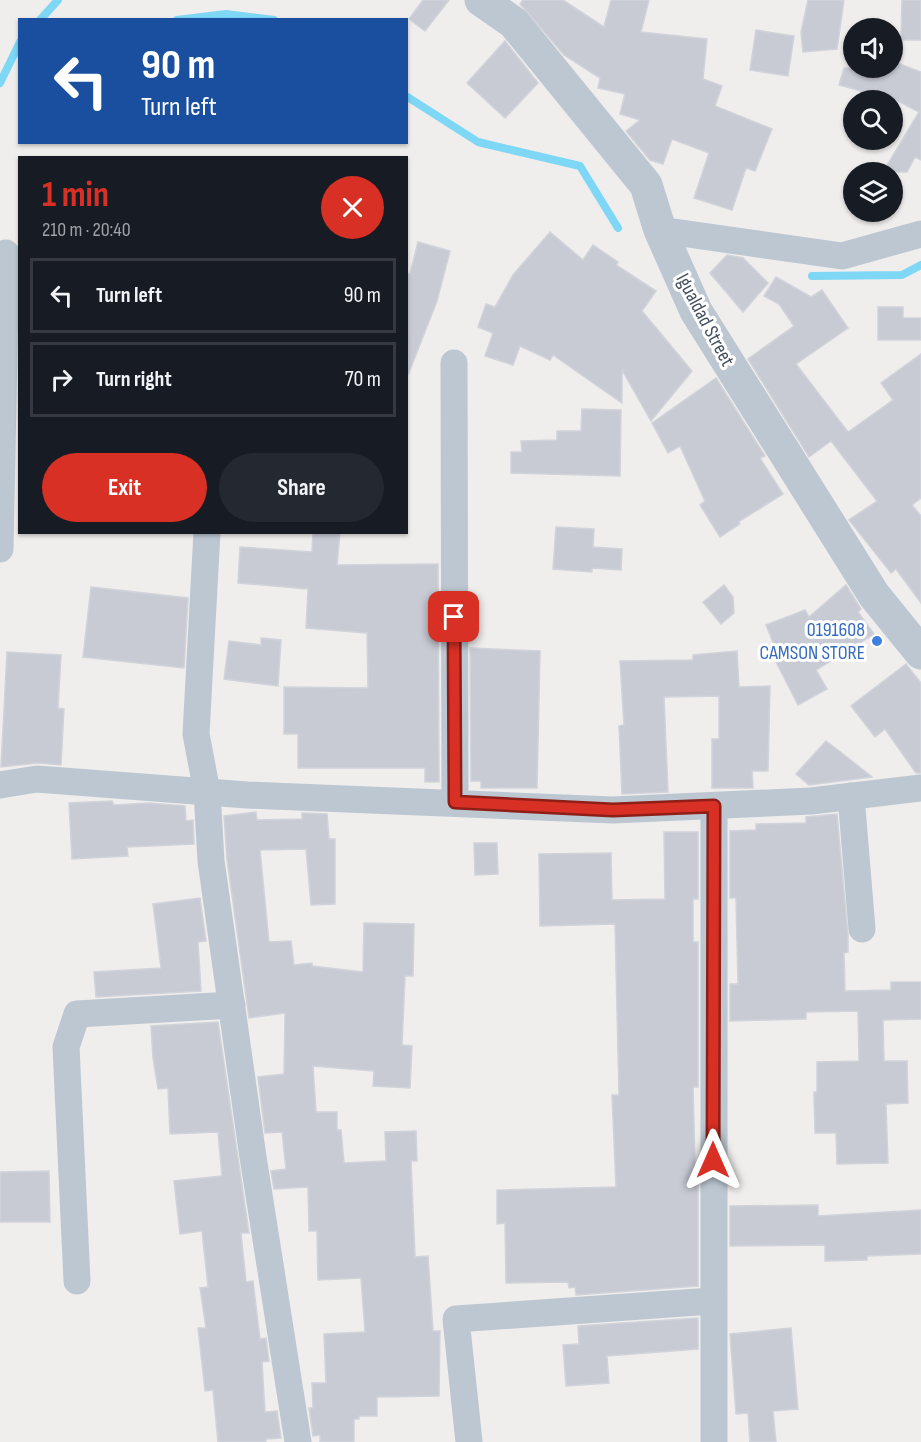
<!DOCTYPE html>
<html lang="en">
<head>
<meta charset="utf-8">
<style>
  :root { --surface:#171b24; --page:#242831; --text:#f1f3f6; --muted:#9ea1a6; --line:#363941; --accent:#d93025 }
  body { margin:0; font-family:"Sofia Sans Condensed",sans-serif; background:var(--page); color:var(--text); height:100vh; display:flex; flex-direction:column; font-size:22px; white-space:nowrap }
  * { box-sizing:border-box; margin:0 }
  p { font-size:20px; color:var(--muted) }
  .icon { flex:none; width:33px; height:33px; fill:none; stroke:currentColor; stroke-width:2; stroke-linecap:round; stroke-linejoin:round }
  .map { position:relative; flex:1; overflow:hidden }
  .sheet { position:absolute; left:18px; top:156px; width:390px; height:378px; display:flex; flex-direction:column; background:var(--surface); border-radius:0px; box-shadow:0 2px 4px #0004 }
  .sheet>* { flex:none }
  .hud { position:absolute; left:18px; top:18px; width:390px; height:126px; border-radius:0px; box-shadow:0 2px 4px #0004; background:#1a4fa0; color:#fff; overflow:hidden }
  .fabs { position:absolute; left:843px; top:18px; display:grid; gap:12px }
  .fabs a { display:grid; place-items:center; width:60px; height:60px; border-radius:50%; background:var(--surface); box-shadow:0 2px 4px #0004; font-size:30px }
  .pin { position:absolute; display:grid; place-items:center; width:51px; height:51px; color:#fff; margin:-26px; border-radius:12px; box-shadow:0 3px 9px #0006 }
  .me { position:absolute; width:66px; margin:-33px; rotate:0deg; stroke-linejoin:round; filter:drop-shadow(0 0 4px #0008) }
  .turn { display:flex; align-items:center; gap:21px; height:126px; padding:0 24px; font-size:27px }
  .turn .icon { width:78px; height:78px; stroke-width:2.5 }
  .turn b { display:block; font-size:42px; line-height:51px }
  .round { display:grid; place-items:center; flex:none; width:63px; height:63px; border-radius:32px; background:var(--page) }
  .head { display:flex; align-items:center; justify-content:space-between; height:102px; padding:0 24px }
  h1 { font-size:36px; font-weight:700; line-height:45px; color:var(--accent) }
  .action { display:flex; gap:12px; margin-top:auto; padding:12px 24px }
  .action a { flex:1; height:69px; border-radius:36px; background:var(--accent); color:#fff; font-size:24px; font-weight:700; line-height:69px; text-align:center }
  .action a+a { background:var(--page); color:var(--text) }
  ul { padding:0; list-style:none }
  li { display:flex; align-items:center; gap:18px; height:75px; margin:0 12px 9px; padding:0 12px; border:3px solid var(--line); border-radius:0px }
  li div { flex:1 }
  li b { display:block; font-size:22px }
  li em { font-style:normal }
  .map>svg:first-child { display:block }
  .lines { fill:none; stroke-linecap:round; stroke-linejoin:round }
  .stream { stroke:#7dd7f5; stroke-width:8 }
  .building { fill:#c8cbd4; stroke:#d0d3da; stroke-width:1.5 }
  .minor { stroke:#bcc7d1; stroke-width:27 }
  .tertiary { stroke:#bcc7d1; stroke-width:33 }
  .route-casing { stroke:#8d1f18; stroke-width:15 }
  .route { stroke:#d93025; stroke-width:10 }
  .shop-dot { fill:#3f7fe0; stroke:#fff; stroke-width:2 }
  .labels { text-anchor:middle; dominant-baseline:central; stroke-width:6; stroke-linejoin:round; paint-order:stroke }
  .street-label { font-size:20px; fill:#434f5d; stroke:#fff }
  .shop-label { font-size:20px; fill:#366cbe; stroke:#fff; text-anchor:end }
</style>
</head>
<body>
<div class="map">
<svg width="921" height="1442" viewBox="0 0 921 1442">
  <rect width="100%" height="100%" fill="#f0eded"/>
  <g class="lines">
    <!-- stream -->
    <g class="stream">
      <path d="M40,20L58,0"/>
      <path d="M177,20L226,14L274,20"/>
      <path d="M0,83L20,42"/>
      <path d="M406,96L478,142L580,166L618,228"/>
      <path d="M812,276L902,275L921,265"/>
    </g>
  </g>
  <!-- building -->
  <g class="building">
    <path d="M423,0H449L425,31L409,19Z"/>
    <path d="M523,0H563L604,27L611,0H649L641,32L707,39L703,79L722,86L715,106L772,129L755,171L746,168L732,210L694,198L709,153L672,139L663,164L650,160L626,131L640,120L620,114L625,94L598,88L600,78L564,55L520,4Z"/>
    <path d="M808,0H844L837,49L803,52L801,32Z"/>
    <path d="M902,0H921V40H901Z"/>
    <path d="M756,30L794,36L788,76L750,70Z"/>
    <path d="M505,41L538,83L505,118L467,83Z"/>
    <path d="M892,61L921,72V160L915,157L907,172H883L919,112L896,100H858L861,91L839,85L844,68H892Z"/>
    <path d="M550,232L583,260L593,245L618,262L616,265L656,291L642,311L692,371L651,421L622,370V403L553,355L550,360L520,346L513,365L485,356L493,333L478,327L486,304L495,307L513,275Z"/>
    <path d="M418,242L450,251L437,301L408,375L406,273L410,274Z"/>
    <path d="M727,255L743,258L768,283L743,312L710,273Z"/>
    <path d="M776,277L811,297L822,290L848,328L796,364L848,432L893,400L881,383L921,354V498L912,505L921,516V603L896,569L891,573L849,520L877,501L831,441L809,457L748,359L794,326L779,304L764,296Z"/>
    <path d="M878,307H903V318H921V340H878Z"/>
    <path d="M716,378L765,456L760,458L783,494L738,522L740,524L720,537L700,505L705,501L680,446L668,453L652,423Z"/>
    <path d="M582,409L621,410L620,476L511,473V452H522L521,441L557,440V431H581Z"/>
    <path d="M556,527L594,529L593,547L622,549L621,570L592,568V572L553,569Z"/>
    <path d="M313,532H340L337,565L438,564L439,782H425V768H298V734H284V687L368,688L367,633L306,628L308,589L238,583L240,547L312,552Z"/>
    <path d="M724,585L733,597L734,613L721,624L703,602Z"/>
    <path d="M846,585L861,609L858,612L874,634L816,670L827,689L798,705L770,650H776L766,625L805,610L809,617Z"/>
    <path d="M91,587L188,598L184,668L83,657Z"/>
    <path d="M261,638L281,640L278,686L224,679L229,641L261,645Z"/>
    <path d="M470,648L540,651L537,788H481V781H471Z"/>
    <path d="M737,651L739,687L770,686L768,771H752L753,788H712V739H719V696L664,697L668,792L622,794L619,726L624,725L620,661L693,660V655Z"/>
    <path d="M7,652L61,655L58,708L64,709L61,765L38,763L1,767Z"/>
    <path d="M906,664L921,683V773H916L885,729L875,737L851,706Z"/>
    <path d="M826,741L838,750L872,777L809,785L796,774Z"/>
    <path d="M112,801L114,805L149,803L185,806L186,821L193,820L194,844L127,847L128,856L72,859L69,803Z"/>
    <path d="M256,812L257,820L302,819V813L327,814L329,839H335V904L311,905L306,849L260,850L269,942L291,941L294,965L312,963V966L363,972L364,923L414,924L413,976H405L402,1045L412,1046L410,1088L373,1086L374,1071L313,1066L316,1112H337V1130H341L344,1163L386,1161L385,1132L416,1131L417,1161H411L415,1257L428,1256L433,1331H440L439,1396L377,1397V1416H359V1419H354V1442H320V1435L313,1436L309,1408H313L312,1383H326L324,1334L365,1332L361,1278L318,1280L317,1231H309L308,1187L274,1189L271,1171L286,1169L282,1132L265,1133L258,1077L284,1074L285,1013L249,1018L227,859L224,816Z"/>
    <path d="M837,814L848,935V952L844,953L845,991L891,990V982H921V1019L883,1020L884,1061H907L908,1103L886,1104L888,1163L837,1164L836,1133H815L814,1092H817V1062L859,1061L858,1011L806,1012V1019L730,1021V984H738L736,898H730V831L756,830V824L806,823V817Z"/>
    <path d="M664,832H698V899H693V942H698V1087H693L695,1164H698V1286L576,1295L575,1287L569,1288L568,1282L506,1283L505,1223L497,1224V1190L616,1187L612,1095H619L615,924L540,926L539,854L611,853L612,900L665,899Z"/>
    <path d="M474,843H497L498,874L475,875Z"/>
    <path d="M200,898L206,941L198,942L201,991L96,997L94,972L161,968L153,904Z"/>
    <path d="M218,1022L249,1233H241L246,1282L253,1281L260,1339L266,1338L269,1361L262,1362L265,1412L277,1411L281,1438L266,1439V1442H218L213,1390L205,1391L198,1328H206L200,1288L208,1287L202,1231L180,1234L174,1181L222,1176L218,1132L170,1134L168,1088L158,1089L153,1058L151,1026Z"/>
    <path d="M49,1171L50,1222H0V1172Z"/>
    <path d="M818,1205V1216L921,1210V1254L867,1256V1260L825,1261V1245L730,1246V1206Z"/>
    <path d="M698,1318V1349L607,1356L609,1383L566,1386L563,1345L579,1344L578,1326Z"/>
    <path d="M791,1328L798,1409L773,1411L776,1442H750L748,1413L736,1414L730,1334Z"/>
  </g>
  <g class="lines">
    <!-- minor -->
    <g class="minor">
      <path d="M660,230L842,256L921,234"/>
      <path d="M454,363L455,802"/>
      <path d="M207,532L196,734L207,792L211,861L253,1157L298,1442"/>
      <path d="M0,549L6,253"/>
      <path d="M0,785L37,779L247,795L613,810L811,801L921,788"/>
      <path d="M851,796L862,929"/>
      <path d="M714,806V1442"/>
      <path d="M77,1281L66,1047L77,1014L232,1005"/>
      <path d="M469,1442L456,1319L712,1301"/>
    </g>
    <!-- tertiary -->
    <path class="tertiary" d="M481,0L514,23L646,185L660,230L696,311L874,595L921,653"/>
  </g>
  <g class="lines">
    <defs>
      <path id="route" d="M454,617L455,802L613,810L714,806L713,1160"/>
    </defs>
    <!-- route casing -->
    <use href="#route" class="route-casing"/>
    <!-- route -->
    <use href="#route" class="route"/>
  </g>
  <!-- markers -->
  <circle class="shop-dot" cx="877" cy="641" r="6"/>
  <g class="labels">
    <!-- street labels -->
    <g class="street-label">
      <text transform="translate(705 320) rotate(62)">Igualdad Street</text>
    </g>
    <!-- shop labels -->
    <g class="shop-label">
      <text x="865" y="630">0191608<tspan x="865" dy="23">CAMSON STORE</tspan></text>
    </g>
  </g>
</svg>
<div class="fabs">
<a><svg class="icon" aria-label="sound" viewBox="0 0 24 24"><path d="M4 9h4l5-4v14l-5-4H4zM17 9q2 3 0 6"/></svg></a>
<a><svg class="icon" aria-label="search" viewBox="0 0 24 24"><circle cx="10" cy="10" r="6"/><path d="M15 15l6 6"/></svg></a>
<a><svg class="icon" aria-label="layers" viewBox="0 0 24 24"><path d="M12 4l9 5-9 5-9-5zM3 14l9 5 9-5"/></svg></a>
</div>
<div class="pin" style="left:454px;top:617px;background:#d93025"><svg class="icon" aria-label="arrive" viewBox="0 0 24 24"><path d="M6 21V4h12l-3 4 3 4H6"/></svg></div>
<svg class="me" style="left:713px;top:1160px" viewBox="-20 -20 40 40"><path d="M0-17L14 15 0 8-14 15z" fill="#d93025" stroke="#fff" stroke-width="4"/></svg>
<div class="hud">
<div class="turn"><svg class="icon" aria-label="left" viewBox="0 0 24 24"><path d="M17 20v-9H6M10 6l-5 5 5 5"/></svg><div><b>90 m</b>Turn left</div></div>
</div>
<section class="sheet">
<div class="head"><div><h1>1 min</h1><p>210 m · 20:40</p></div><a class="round" style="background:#d93025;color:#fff"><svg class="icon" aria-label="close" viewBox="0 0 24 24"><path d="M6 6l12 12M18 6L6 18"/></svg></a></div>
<ul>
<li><svg class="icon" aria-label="left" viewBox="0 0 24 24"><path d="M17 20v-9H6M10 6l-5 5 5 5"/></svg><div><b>Turn left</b></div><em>90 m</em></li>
<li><svg class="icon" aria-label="right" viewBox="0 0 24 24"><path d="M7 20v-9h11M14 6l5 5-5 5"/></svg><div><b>Turn right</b></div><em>70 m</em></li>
</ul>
<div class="action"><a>Exit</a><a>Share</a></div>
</section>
</div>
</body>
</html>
